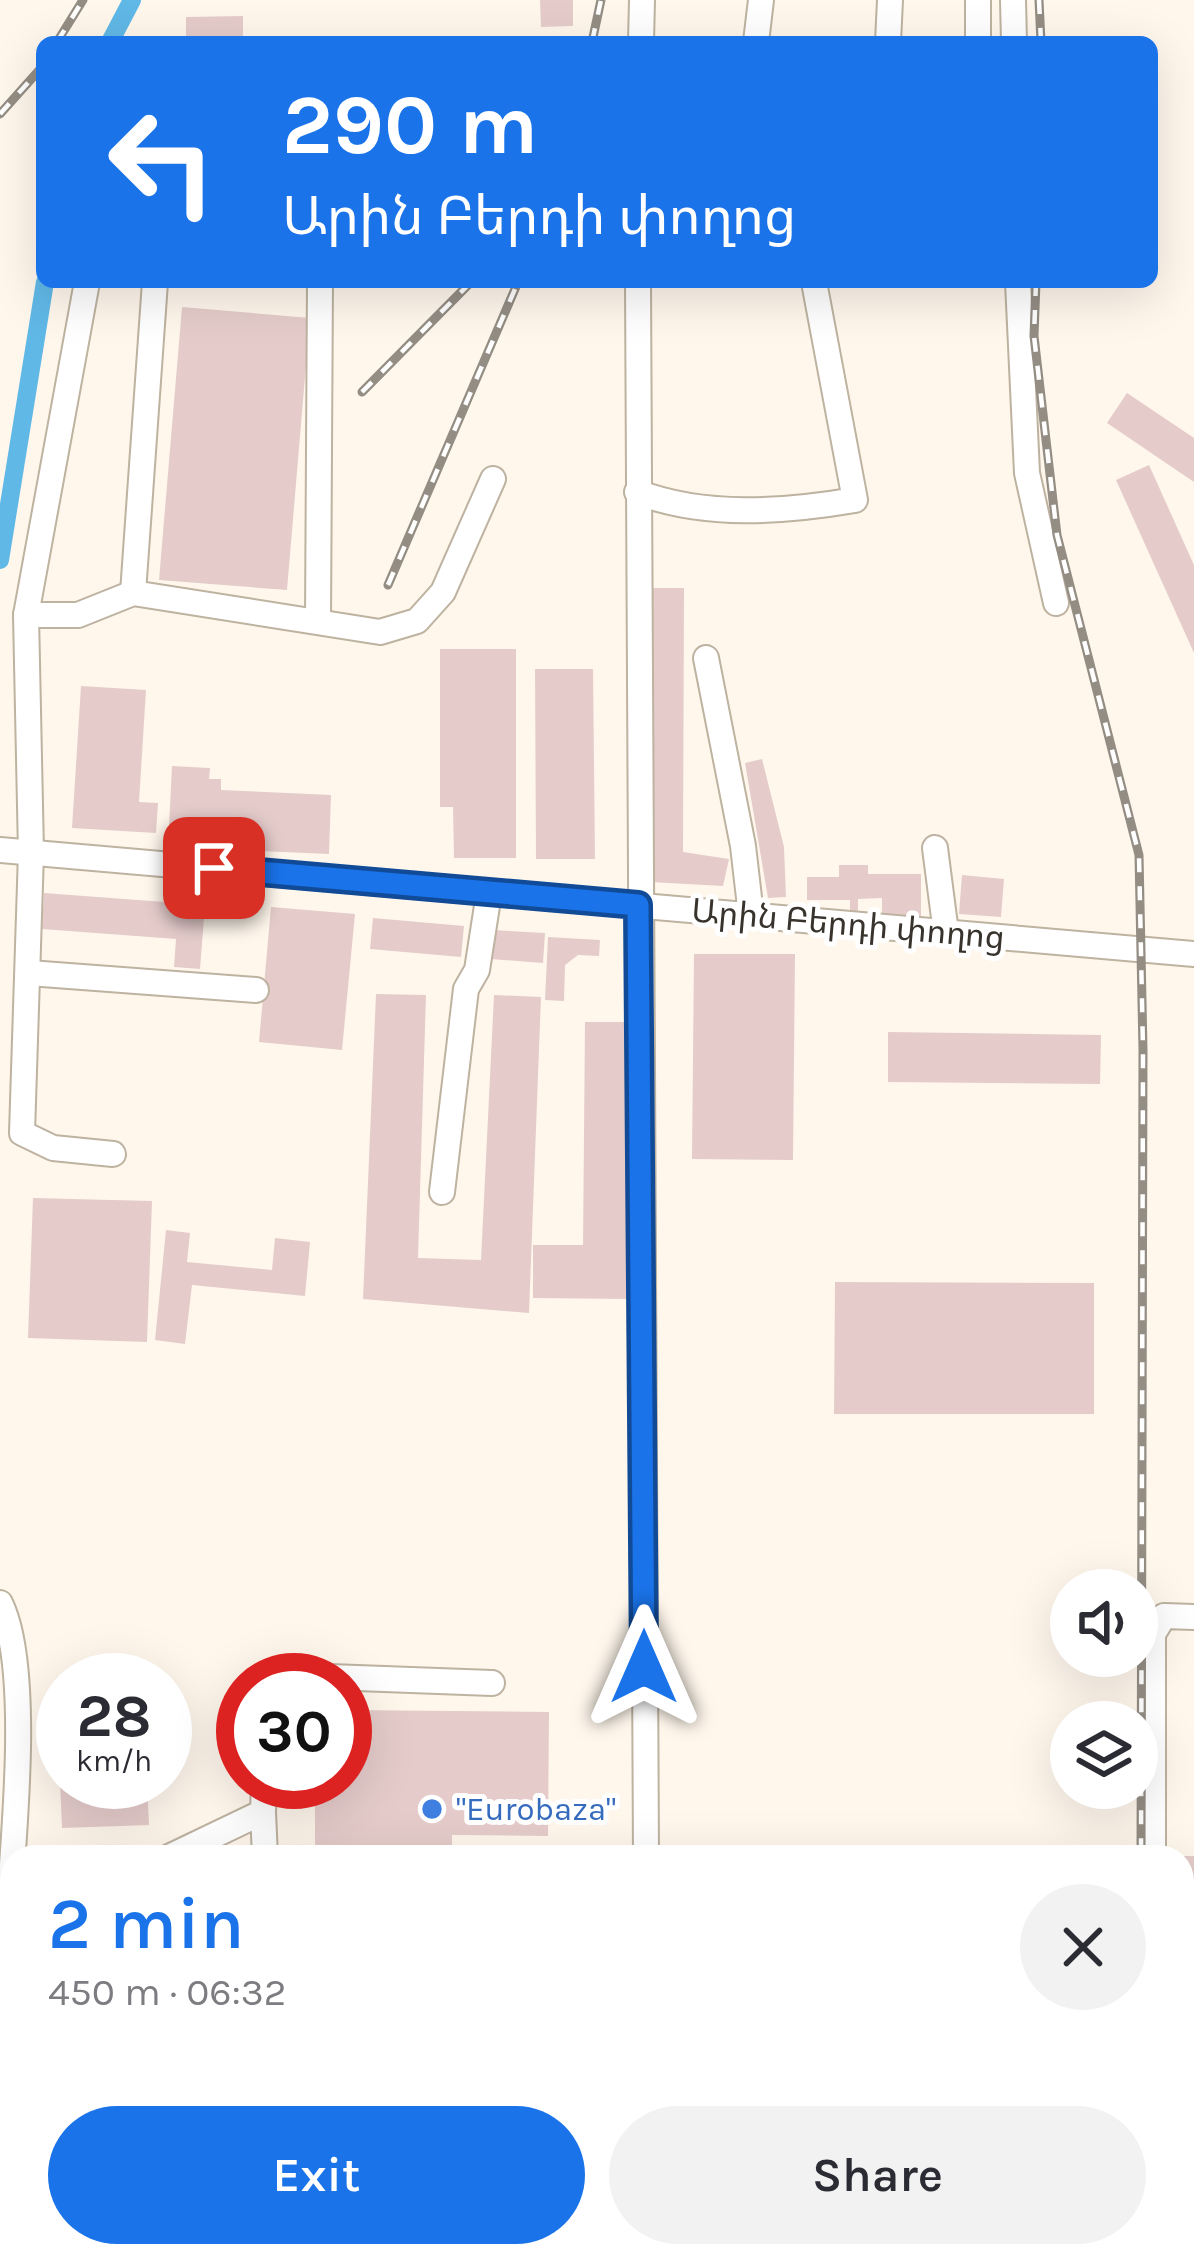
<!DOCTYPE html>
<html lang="en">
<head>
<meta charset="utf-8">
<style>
  :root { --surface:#fff; --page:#f2f2f3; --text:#2b2b33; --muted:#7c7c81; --accent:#1a73e8 }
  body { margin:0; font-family:Karla,"Noto Sans Armenian",sans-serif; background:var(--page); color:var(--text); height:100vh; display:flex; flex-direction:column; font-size:45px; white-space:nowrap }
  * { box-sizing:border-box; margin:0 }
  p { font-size:39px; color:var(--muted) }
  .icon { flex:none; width:66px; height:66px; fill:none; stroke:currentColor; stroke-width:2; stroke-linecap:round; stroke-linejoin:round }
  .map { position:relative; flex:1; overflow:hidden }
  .side { position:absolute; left:0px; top:1845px; width:1194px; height:423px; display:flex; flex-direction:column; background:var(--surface); border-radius:36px 36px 0 0; box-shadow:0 12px 48px #0002 }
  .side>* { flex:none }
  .hud { position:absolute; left:36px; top:36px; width:1122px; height:252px; border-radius:18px; box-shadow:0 12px 48px #0002; background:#1a73e8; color:#fff; overflow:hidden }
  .controls { position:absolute; left:1050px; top:1569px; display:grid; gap:24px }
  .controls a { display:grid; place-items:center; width:108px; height:108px; border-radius:50%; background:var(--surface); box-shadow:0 12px 48px #0002; font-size:60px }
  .speed { position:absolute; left:36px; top:1653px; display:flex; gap:24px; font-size:60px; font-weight:700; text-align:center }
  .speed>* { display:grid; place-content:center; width:156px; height:156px; border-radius:50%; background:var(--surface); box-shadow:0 12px 48px #0002; line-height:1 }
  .speed small { font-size:30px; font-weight:400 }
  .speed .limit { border:18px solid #d22; background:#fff; color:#111 }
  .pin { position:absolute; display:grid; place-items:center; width:102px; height:102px; color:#fff; margin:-51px; border-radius:24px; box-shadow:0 6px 18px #0006 }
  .me { position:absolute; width:132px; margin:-66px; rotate:0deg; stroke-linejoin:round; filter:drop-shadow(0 0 9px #0008) }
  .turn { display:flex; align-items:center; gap:42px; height:252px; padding:0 48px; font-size:54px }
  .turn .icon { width:156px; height:156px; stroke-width:2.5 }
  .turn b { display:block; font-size:84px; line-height:102px }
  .round { display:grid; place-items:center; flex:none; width:126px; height:126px; border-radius:63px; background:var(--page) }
  .headline { display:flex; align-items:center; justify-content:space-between; height:204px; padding:0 48px }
  h1 { font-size:72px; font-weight:600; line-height:90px; color:var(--accent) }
  .action { display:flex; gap:24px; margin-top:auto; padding:24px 48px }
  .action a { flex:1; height:138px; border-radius:72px; background:var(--accent); color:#fff; font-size:48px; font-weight:600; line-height:138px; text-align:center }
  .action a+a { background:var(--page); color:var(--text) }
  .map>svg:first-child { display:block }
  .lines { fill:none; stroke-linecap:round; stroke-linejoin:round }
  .canal { stroke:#60b8e6; stroke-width:18 }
  .building { fill:#e5cccb }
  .minor-casing { stroke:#beb2a0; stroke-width:28 }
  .minor { stroke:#fff; stroke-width:24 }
  .rail-casing { stroke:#938d84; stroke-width:9 }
  .rail { stroke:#fff; stroke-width:4.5; stroke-dasharray:14; stroke-linecap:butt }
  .route-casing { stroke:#114b97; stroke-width:30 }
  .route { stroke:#1a73e8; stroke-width:21 }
  .shop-dot { fill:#3f7fe0; stroke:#fff; stroke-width:4.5 }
  .labels { text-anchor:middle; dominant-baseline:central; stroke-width:10; stroke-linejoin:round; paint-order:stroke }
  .street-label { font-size:33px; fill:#38332c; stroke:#fff }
  .shop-label { font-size:33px; fill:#366cbe; stroke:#fff; text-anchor:start }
</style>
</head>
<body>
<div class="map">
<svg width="1194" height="2267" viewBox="0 0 1194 2267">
  <rect width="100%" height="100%" fill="#fff7ec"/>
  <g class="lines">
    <!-- canal -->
    <g class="canal">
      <path d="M110,42L132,0"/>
      <path d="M0,560L45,282"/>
    </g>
  </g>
  <!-- building -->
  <g class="building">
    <path d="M540,0H573V26L541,27Z"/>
    <path d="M243,16V42H173V38L186,37V17Z"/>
    <path d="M182,307L310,318L287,590L159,580Z"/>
    <path d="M1127,393L1194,438V482L1107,423Z"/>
    <path d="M1149,465L1194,565V653L1116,480Z"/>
    <path d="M653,588H684L683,852L729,859L723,886L650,882Z"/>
    <path d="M440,649H516V858H454L453,807H440Z"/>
    <path d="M535,669H593L595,859H536Z"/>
    <path d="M81,686L146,690L139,802L158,803L156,833L72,828Z"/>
    <path d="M762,759L784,847L786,897L768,898L745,763Z"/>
    <path d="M172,766L210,768L209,779H221V790L331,795L329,854L168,847Z"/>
    <path d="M839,865H868V874H921V917L882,918V898L858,899V913H850V900H807V877H839Z"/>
    <path d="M962,875L1004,879L1001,917L959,914Z"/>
    <path d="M44,893L205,905L200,969L174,967L176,939L42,929Z"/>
    <path d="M271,907L355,914L342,1050L259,1042Z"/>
    <path d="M373,918L464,926L461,957L370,949Z"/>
    <path d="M492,930L545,933L543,963L490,959Z"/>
    <path d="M548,937L600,940L599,956L578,955L565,965L564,1001L545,1000Z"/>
    <path d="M694,954H795L793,1160L692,1159Z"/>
    <path d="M376,994L426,995L418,1258L481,1260L494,995L541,997L529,1313L363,1299Z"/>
    <path d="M585,1022H631L628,1299L533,1298V1245H583Z"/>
    <path d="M888,1032L1101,1035L1100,1084L888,1082Z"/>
    <path d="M33,1198L152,1201L147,1342L28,1338Z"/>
    <path d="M166,1230L190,1233L187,1262L272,1270L275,1238L310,1242L305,1296L192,1285L185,1344L155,1340Z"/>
    <path d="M835,1282L1094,1283V1414H834Z"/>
    <path d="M345,1710L549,1712L548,1836L452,1835V1857H315V1782H345Z"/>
    <path d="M60,1782H147L149,1825L62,1828Z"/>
    <path d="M1182,1856H1194V2267H1159V2256H1182Z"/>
  </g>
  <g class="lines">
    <defs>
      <g id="minor">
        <path d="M1013,0L1014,42"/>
        <path d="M641,42L642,0"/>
        <path d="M756,42L761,0"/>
        <path d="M888,42L890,0"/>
        <path d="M978,42V0"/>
        <path d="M87,282L26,615L31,853L22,1133L53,1148L113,1154"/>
        <path d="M638,282L646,1857"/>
        <path d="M1018,282L1027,473L1056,603"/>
        <path d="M637,492C705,518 784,512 855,500L814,282"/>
        <path d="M133,593L155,282"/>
        <path d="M26,615H78L133,593L380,632L417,621L443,592L493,479"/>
        <path d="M318,620L320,282"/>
        <path d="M706,658L743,846L751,915"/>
        <path d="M935,848L946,933"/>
        <path d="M0,850L1194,954"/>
        <path d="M29,973L256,990"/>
        <path d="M442,1192L466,989L477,970L489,893"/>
        <path d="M0,1603C36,1675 8,1888 4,1976L12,1990"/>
        <path d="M286,1680L303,1676L492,1683"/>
        <path d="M263,1812L265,1857"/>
        <path d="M169,1857L263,1812L264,1782"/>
        <path d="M1153,1857V1634L1164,1616L1194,1617"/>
        <path d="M0,2181L12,2095"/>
        <path d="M649,2256V2267"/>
        <path d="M1157,2256L1158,2267"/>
      </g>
    </defs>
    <!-- minor casing -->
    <use href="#minor" class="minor-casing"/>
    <!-- minor -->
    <use href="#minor" class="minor"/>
    <defs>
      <g id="rail">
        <path d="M1039,0L1041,42"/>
        <path d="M57,42L83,0"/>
        <path d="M592,42L601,0"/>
        <path d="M0,114L42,67"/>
        <path d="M1036,282L1034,336L1057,535L1139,855L1143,1050L1141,1857"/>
        <path d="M362,392L471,282"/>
        <path d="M388,585L518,282"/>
        <path d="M1132,2267L1133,2256"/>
      </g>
    </defs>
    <!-- rail casing -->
    <use href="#rail" class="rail-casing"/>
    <!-- rail -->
    <use href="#rail" class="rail"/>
  </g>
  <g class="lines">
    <defs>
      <path id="route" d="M214,868L638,905L644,1667"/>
    </defs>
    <!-- route casing -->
    <use href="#route" class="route-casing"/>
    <!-- route -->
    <use href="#route" class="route"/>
  </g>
  <!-- markers -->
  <circle class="shop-dot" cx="432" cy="1809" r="12"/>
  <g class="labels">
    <!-- street labels -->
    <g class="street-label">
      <text transform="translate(848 924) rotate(5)">Արին Բերդի փողոց</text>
    </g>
    <!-- shop labels -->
    <g class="shop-label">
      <text x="456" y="1809">"Eurobaza"</text>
    </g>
  </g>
</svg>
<div class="controls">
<a><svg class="icon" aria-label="sound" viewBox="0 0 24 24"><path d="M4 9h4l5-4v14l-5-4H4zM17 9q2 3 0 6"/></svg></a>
<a><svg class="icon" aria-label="layers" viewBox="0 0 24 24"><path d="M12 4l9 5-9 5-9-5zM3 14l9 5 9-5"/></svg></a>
</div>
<div class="speed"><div>28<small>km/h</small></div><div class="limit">30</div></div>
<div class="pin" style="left:214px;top:868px;background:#d93025"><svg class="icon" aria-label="arrive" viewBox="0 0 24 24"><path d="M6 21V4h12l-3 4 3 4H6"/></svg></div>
<svg class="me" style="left:644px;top:1667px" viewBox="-20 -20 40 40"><path d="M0-17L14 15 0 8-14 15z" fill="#1a73e8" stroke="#fff" stroke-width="4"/></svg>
<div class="hud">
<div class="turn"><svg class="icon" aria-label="left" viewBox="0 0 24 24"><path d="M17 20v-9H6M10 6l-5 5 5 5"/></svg><div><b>290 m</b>Արին Բերդի փողոց</div></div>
</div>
<section class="side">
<div class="headline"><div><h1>2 min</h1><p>450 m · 06:32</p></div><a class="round"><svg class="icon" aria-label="close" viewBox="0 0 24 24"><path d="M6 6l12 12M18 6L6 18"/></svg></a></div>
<div class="action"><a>Exit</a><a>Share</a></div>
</section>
</div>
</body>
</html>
